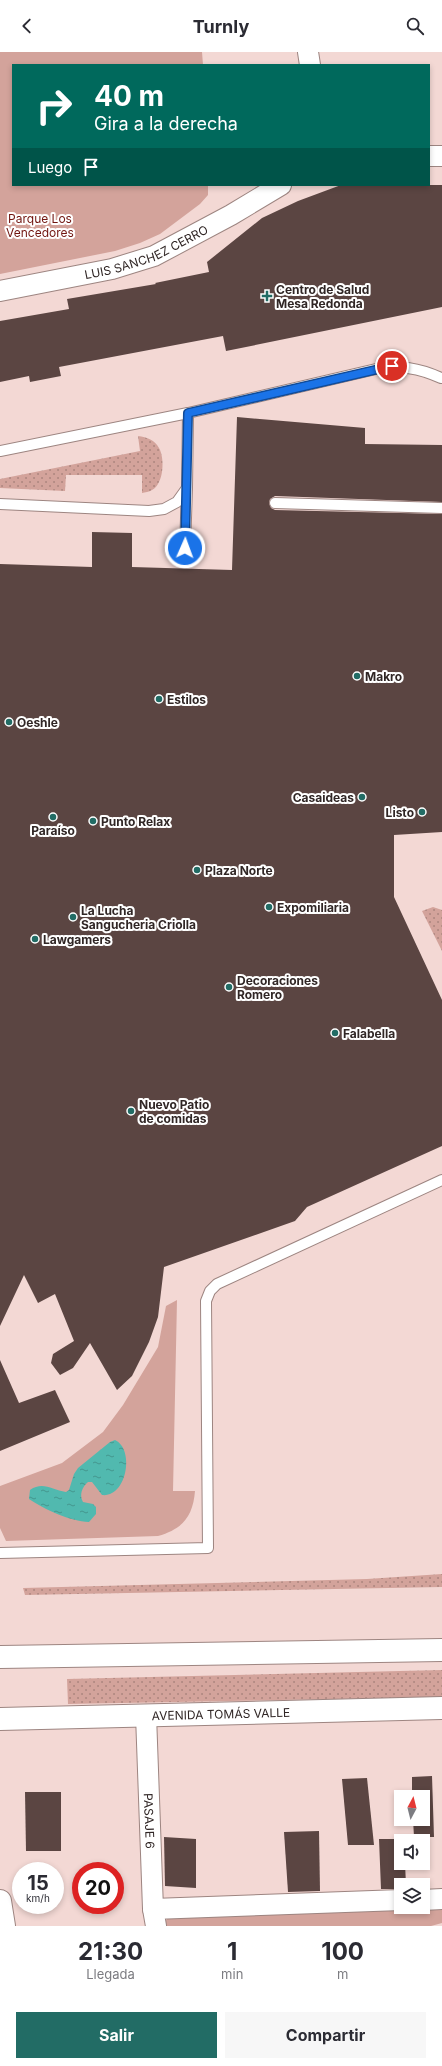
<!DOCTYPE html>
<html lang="es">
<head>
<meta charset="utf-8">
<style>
  :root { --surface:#fff; --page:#f7f7f7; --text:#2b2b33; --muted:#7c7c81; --accent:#226c65 }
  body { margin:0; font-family:Inter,sans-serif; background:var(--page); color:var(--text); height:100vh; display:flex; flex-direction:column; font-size:15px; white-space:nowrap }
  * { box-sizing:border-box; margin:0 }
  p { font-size:13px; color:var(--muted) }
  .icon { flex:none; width:22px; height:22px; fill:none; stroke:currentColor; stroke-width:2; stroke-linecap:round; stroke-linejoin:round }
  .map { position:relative; height:1874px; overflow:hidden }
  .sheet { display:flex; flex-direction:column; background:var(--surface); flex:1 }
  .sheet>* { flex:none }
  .guide { position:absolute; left:12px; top:12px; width:418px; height:122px; border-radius:0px; box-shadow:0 2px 6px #0003; background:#00695c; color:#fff; overflow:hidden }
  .needle { width:26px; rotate:7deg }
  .buttons { position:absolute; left:394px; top:1738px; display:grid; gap:8px }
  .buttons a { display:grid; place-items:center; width:36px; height:36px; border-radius:0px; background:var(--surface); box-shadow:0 2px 6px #0003; font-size:20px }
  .speed { position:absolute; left:12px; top:1810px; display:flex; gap:8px; font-size:20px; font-weight:700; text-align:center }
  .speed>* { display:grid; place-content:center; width:52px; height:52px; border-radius:50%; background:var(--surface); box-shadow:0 2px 6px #0003; line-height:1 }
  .speed small { font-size:10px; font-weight:400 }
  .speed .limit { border:6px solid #d22; background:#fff; color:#111 }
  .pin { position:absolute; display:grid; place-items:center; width:34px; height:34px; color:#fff; margin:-17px; border:2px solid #fff; border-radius:50%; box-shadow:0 1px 4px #0007 }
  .me { position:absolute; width:44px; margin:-22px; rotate:2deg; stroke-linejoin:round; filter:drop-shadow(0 0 3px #0008) }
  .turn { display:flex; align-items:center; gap:14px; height:84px; padding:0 16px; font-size:18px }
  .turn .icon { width:52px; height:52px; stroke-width:2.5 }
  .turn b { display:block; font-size:28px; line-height:34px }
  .then { display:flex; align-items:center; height:38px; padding:0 16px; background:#0003; gap:8px; font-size:15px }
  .eta { display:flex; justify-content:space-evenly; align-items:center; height:68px; text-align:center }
  .eta b { font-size:24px; font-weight:700; line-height:28px }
  .primary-button { display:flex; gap:8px; margin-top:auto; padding:8px 16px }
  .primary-button a { flex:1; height:46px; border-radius:0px; background:var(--accent); color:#fff; font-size:16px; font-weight:700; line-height:46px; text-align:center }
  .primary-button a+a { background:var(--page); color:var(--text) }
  header { display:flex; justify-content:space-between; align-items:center; height:52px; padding:0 16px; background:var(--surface); font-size:18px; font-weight:700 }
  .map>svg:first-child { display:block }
  .grass { fill:url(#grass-dots) }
  .green { fill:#d3a39b }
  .water { fill:url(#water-ripples) }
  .building { fill:#5b4542 }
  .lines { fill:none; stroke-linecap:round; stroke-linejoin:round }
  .service-casing { stroke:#9d8581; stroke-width:12 }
  .minor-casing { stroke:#9d8581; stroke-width:22 }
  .tertiary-casing { stroke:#9d8581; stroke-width:24 }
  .primary-casing { stroke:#9d8581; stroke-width:24 }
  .service { stroke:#fff; stroke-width:10 }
  .minor { stroke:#fff; stroke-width:20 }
  .tertiary { stroke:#fff; stroke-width:22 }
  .primary { stroke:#fff; stroke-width:22 }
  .route-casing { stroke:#114b97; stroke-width:10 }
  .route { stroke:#1a73e8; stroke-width:7 }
  .poi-dot { fill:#226c65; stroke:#fff; stroke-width:1.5 }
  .labels { text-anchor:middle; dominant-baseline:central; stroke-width:4; stroke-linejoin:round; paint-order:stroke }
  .park-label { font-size:12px; fill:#711510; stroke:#fff }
  .street-label { font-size:12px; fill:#302625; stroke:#fff }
  .poi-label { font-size:12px; font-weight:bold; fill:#302625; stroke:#fff; text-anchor:start }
</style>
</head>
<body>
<header><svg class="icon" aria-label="back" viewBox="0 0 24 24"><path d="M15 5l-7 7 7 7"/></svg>Turnly<svg class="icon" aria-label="search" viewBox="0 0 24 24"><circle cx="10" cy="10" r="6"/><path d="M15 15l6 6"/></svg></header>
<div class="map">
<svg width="442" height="1874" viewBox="0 0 442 1874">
  <defs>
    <pattern id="grass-dots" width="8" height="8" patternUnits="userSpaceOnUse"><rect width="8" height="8" fill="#d3a39b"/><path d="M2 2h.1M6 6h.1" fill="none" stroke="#ac857e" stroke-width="1.8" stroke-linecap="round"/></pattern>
    <pattern id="water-ripples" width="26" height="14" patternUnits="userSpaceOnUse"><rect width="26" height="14" fill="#51b9af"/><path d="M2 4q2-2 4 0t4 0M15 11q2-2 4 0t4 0" fill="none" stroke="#44968e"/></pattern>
  </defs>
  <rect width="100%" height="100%" fill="#f3d8d4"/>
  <!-- grass -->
  <g class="grass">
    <path d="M138,384C147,385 155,388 159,396C165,406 164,432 152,438C149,440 145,440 142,441V423H66L65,439L0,436V427L140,399Z"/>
    <path d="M433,855L442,858V899L422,859Z"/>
    <path d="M442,1522V1535L25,1543L23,1536L367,1527Z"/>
    <path d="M442,1618V1645L68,1652L67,1627Z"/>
  </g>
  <!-- green -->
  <g class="green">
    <path d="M0,0H202L203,13H13V133H208V143L200,152L160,182L140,191L115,199L0,222Z"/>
    <path d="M177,1248L173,1439H195C193,1464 183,1477 158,1484L6,1489L0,1476V1434L62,1411L103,1380L123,1353L158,1295L166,1254Z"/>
    <path d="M442,1853V1871L431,1874H166L165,1869L172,1863Z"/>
  </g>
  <!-- water -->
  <path class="water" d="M115,1388C135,1397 127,1446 102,1443L92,1430H88C82,1435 79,1443 83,1450L93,1452L96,1455V1462L89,1470C70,1469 45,1458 29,1447L30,1438C43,1429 52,1438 66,1440L69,1438L74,1422L78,1416L110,1390Z"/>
  <!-- building -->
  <g class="building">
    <path d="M341,133H442V255L226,299L223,284L59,315L61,324L30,330L29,324L0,330V269L69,257L67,247L156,232L155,231L209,220L207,210L262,166L298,149Z"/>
    <path d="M237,365L365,376V392L442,393V450L275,444L270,447L269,451L271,456L275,458L442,462V780L394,783V845L442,948V1094L307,1155L295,1169L164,1215L158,1265L149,1290L132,1324L117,1338L90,1291L73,1316L60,1323L51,1311L53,1302L74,1289L55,1242L38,1251L24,1223L0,1274V512L92,515V480L132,481V515L232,518Z"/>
    <path d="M0,1308L19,1351L55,1338L70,1370L0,1399Z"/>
    <path d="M432,1724L434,1785H414L413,1767H423V1745H412V1725Z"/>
    <path d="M367,1726L374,1793H348L342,1727Z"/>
    <path d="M25,1740H61V1799H26Z"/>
    <path d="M319,1779L320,1839L288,1840L284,1780Z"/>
    <path d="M164,1785L196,1787V1836L165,1834Z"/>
    <path d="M379,1787H404L405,1789H401V1811H405L406,1833H401V1837H381Z"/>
  </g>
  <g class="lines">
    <defs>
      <g id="service">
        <path d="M0,399L188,361L376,317C400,313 419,316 441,326"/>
        <path d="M275,451L442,456"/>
        <path d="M0,452L149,459L164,457L177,450L187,436L188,361"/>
        <path d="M185,496L187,436"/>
        <path d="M0,1501L208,1496L206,1249L210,1239L217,1232L442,1128"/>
      </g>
      <g id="minor">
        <path d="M308,0L310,13"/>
        <path d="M429,104H442"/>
        <path id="s1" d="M0,239L112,217L154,204L231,163L281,133"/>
        <path id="s2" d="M146,1663L153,1857L156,1874"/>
        <path d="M423,1848L442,1847"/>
        <path d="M153,1857L401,1848"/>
      </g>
      <path id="tertiary" d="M0,1849L4,1874"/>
      <g id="primary">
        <path d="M0,1605L442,1598"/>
        <path id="s3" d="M0,1667L442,1656"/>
      </g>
    </defs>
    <!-- service casing -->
    <use href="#service" class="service-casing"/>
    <!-- minor casing -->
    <use href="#minor" class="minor-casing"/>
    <!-- tertiary casing -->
    <use href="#tertiary" class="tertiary-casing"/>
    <!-- primary casing -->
    <use href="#primary" class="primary-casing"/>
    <!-- service -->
    <use href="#service" class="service"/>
    <!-- minor -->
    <use href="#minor" class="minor"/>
    <!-- tertiary -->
    <use href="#tertiary" class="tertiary"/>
    <!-- primary -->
    <use href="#primary" class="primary"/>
  </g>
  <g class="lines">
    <defs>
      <path id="route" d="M185,496L188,361L392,314"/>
    </defs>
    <!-- route casing -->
    <use href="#route" class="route-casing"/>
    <!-- route -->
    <use href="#route" class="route"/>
  </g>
  <!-- markers -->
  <g class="poi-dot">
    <path d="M265 238h4v4h4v4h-4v4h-4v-4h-4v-4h4z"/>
    <circle cx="357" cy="624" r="4"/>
    <circle cx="159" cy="647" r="4"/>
    <circle cx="9" cy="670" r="4"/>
    <circle cx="362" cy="745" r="4"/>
    <circle cx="422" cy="760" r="4"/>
    <circle cx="53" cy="765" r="4"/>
    <circle cx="93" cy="769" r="4"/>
    <circle cx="197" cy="818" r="4"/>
    <circle cx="269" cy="855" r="4"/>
    <circle cx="73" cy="865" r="4"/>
    <circle cx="35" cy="887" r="4"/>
    <circle cx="229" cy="935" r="4"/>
    <circle cx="335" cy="981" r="4"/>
    <circle cx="131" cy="1059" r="4"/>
  </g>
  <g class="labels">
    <!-- park labels -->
    <g class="park-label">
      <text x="40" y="166">Parque Los<tspan x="40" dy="14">Vencedores</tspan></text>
    </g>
    <!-- street labels -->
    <g class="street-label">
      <text stroke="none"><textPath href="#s1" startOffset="152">LUIS SANCHEZ CERRO</textPath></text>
      <text stroke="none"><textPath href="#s3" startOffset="221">AVENIDA TOMÁS VALLE</textPath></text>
      <text stroke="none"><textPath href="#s2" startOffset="106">PASAJE 6</textPath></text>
    </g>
    <!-- poi labels -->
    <g class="poi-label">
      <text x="276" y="237">Centro de Salud<tspan x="276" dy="14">Mesa Redonda</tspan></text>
      <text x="365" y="624">Makro</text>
      <text x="167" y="647">Estilos</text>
      <text x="17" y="670">Oeshle</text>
      <text x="354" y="745" text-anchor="end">Casaideas</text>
      <text x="414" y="760" text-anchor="end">Listo</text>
      <text x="101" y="769">Punto Relax</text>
      <text x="53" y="778" text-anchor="middle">Paraíso</text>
      <text x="205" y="818">Plaza Norte</text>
      <text x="277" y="855">Expomiliaria</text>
      <text x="81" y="858">La Lucha<tspan x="81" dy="14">Sangucheria Criolla</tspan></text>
      <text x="43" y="887">Lawgamers</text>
      <text x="237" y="928">Decoraciones<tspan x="237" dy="14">Romero</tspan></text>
      <text x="343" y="981">Falabella</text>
      <text x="139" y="1052">Nuevo Patio<tspan x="139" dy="14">de comidas</tspan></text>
    </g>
  </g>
</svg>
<div class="buttons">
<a><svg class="needle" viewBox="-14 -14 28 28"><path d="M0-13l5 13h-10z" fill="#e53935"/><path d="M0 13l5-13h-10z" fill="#7c7c81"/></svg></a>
<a><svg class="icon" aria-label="sound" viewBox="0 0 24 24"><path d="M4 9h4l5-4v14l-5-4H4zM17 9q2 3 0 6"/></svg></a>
<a><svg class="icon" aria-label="layers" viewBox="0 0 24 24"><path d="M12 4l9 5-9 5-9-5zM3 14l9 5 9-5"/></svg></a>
</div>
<div class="speed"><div>15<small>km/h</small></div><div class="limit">20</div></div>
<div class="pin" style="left:392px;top:314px;background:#d93025"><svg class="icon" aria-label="arrive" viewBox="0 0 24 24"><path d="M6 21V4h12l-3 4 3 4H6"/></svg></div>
<svg class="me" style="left:185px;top:496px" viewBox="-20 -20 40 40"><circle r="17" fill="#1a73e8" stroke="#fff" stroke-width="3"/><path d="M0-11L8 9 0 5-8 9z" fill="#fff"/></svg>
<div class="guide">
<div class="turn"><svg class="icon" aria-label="right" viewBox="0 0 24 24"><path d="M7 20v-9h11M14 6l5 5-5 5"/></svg><div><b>40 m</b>Gira a la derecha</div></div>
<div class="then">Luego<svg class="icon" aria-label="arrive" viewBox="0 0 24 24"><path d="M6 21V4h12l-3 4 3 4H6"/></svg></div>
</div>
</div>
<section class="sheet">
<div class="eta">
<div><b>21:30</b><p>Llegada</p></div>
<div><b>1</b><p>min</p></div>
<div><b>100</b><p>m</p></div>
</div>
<div class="primary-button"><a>Salir</a><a>Compartir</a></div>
</section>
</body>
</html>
